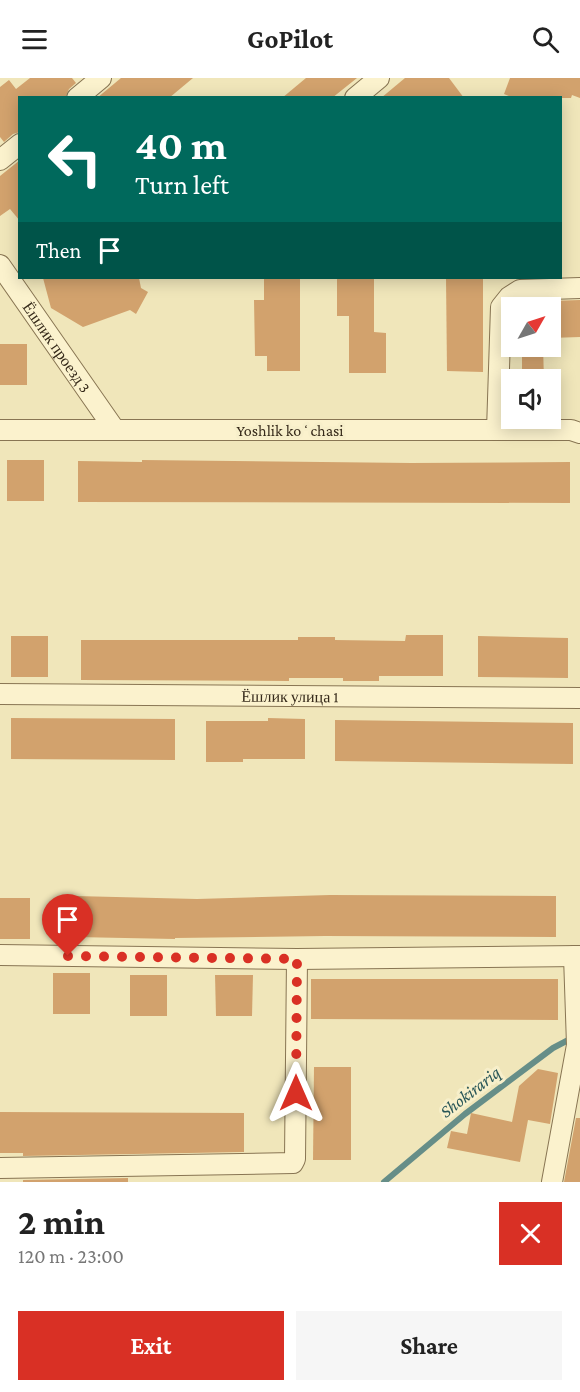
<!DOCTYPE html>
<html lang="en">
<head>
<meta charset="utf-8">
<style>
  :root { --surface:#fff; --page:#f6f6f6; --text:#222; --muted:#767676; --accent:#d93025 }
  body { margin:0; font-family:"Crimson Pro",serif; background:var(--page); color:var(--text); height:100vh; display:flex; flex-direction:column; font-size:22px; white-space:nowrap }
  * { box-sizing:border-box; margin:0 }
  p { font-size:20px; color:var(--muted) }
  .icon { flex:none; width:33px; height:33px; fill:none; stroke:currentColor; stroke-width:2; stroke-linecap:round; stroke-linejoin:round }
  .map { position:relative; height:1104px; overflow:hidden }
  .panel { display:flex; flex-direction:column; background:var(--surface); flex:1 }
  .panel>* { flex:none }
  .guide { position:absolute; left:18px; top:18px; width:544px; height:183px; border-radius:0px; box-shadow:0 3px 15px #0003; background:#00695c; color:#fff; overflow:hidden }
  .needle { width:39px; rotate:51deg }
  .tools { position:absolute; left:501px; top:219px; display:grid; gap:12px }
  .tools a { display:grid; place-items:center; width:60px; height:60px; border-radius:0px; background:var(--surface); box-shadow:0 3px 15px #0003; font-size:30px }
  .pin { position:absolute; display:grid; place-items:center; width:51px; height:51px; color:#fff; margin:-62px -26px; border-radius:50% 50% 50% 0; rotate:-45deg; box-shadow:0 0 6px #0007 }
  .pin .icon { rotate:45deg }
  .me { position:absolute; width:66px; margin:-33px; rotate:0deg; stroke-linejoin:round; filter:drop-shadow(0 0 4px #0008) }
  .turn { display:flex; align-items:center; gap:21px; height:126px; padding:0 18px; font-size:27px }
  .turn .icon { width:78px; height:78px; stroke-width:2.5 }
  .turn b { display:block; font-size:42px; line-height:51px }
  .then { display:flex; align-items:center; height:57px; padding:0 18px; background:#0003; gap:12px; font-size:22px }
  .round { display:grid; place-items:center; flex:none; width:63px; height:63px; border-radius:0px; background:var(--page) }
  .overview { display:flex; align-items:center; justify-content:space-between; height:102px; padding:0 18px }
  h1 { font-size:36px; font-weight:700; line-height:45px }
  .primary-button { display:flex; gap:12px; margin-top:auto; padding:12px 18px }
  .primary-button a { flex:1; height:69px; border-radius:0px; background:var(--accent); color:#fff; font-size:24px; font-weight:700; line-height:69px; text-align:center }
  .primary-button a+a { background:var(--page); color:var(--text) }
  header { display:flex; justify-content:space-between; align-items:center; height:78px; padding:0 18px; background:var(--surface); font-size:27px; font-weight:700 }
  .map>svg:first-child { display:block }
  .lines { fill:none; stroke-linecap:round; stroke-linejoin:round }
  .stream { stroke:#668e88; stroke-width:6 }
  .building { fill:#d2a26d }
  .street-casing { stroke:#887553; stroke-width:22 }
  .street { stroke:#fbf2cd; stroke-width:20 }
  .route { stroke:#d93025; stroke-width:10; stroke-dasharray:0 18 }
  .labels { text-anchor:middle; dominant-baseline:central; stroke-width:6; stroke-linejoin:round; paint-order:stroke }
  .street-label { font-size:16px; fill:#362a1a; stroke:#f7efca }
  .water-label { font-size:18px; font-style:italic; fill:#275557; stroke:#f7efca }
</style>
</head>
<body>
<header><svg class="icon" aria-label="menu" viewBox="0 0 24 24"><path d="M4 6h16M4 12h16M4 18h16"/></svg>GoPilot<svg class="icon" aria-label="search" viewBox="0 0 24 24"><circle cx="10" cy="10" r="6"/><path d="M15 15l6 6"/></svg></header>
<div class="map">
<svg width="580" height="1104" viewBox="0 0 580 1104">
  <rect width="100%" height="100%" fill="#f0e6ba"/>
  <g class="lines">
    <!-- stream -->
    <path class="stream" d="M384,1104L465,1036L553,970L574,959"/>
  </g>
  <!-- building -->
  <g class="building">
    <path d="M30,0H72L76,5L69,11L65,20H20V54L13,56L4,64L0,59V9L9,2L16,11Z"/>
    <path d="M121,0H193L169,20H97Z"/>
    <path d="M306,0H357L332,20H282Z"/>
    <path d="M405,0H449L464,20H381Z"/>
    <path d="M510,0H580V20L572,17L571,20H514L504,16Z"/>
    <path d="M20,82V143L10,131L0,138V98Z"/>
    <path d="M43,200H139L141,210L148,214L136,236L130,232L83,249L51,230Z"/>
    <path d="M264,200H300V293H267V278H255L254,222H264Z"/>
    <path d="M337,200H374V254L386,255V295H349V238H337Z"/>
    <path d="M446,200H483V294L447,293Z"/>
    <path d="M580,222V259L550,260V223Z"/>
    <rect x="0" y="266" width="27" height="41"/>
    <path d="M522,268H543L544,302H522Z"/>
    <rect x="7" y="382" width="37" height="41"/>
    <path d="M142,382L411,385L570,384V425L78,424V383L142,384Z"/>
    <path d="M406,557H443V598H379V603H343V600H289V603L81,602V562H298V559H335V562L405,563Z"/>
    <rect x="11" y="558" width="37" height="41"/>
    <path d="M478,558L568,560V600L478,599Z"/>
    <path d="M11,640L175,641V682L11,681Z"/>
    <path d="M268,640L305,641V681H243V684H206V643H268Z"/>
    <path d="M335,642L573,645V686L335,683Z"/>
    <path d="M330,817L556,818V859L325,858L175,860V861L75,859V818L197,821Z"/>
    <rect x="0" y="820" width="30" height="41"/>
    <rect x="53" y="895" width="37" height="41"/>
    <rect x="130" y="897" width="37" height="41"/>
    <path d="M215,897H253L252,938H216Z"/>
    <path d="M311,901H558V942L311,941Z"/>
    <path d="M314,989H351V1082H313Z"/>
    <path d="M538,991L558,995L550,1046L528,1042L520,1084L447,1070L451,1053L467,1056L471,1035L512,1044L519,1008Z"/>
    <path d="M0,1034L244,1035V1074L23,1078V1075H0Z"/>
    <path d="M576,1040H580V1104H564Z"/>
    <path d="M128,1100V1104H23V1102Z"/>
  </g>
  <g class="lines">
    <defs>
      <g id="street">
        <path d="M77,20L101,0"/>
        <path d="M355,20L379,0"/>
        <path d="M0,82L20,66"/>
        <path id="s1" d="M0,187L115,352"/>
        <path d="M0,352H571L580,355"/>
        <path d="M497,352L501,229L509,219L520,212L580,210"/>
        <path id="s2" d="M0,616L580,620"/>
        <path d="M0,877L297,881L580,878"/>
        <path d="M0,1090L293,1085L295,1081L297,881"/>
        <path d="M552,1104L577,967L574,878"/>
      </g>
    </defs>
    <!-- street casing -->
    <use href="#street" class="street-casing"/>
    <!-- street -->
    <use href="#street" class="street"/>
  </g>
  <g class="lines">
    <!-- route -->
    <path class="route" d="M68,878L297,881L296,1015"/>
  </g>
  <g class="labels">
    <!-- street labels -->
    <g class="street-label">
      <text stroke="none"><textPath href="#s1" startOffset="100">Ёшлик проезд 3</textPath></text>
      <text x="290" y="352">Yoshlik koʻchasi</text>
      <text stroke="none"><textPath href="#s2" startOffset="290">Ёшлик улица 1</textPath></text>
    </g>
    <!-- water labels -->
    <g class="water-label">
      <text transform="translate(470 1014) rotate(-38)">Shokirariq</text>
    </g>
  </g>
</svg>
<div class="tools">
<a><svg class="needle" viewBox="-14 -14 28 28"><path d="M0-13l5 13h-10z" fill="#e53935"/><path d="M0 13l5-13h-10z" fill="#767676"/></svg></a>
<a><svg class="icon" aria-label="sound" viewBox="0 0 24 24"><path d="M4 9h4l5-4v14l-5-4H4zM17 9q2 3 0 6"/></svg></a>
</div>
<div class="pin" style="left:68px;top:878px;background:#d93025"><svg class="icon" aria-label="arrive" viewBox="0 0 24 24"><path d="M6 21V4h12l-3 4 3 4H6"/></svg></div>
<svg class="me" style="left:296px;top:1015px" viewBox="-20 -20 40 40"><path d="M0-17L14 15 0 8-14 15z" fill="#d93025" stroke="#fff" stroke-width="4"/></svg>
<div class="guide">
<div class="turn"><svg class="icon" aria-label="left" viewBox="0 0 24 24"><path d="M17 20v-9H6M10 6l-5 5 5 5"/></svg><div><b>40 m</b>Turn left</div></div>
<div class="then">Then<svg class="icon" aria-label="arrive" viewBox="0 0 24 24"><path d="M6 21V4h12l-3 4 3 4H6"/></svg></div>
</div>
</div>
<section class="panel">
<div class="overview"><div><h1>2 min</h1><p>120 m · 23:00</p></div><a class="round" style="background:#d93025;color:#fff"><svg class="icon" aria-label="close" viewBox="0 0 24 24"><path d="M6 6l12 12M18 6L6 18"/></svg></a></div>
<div class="primary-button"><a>Exit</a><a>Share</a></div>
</section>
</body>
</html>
